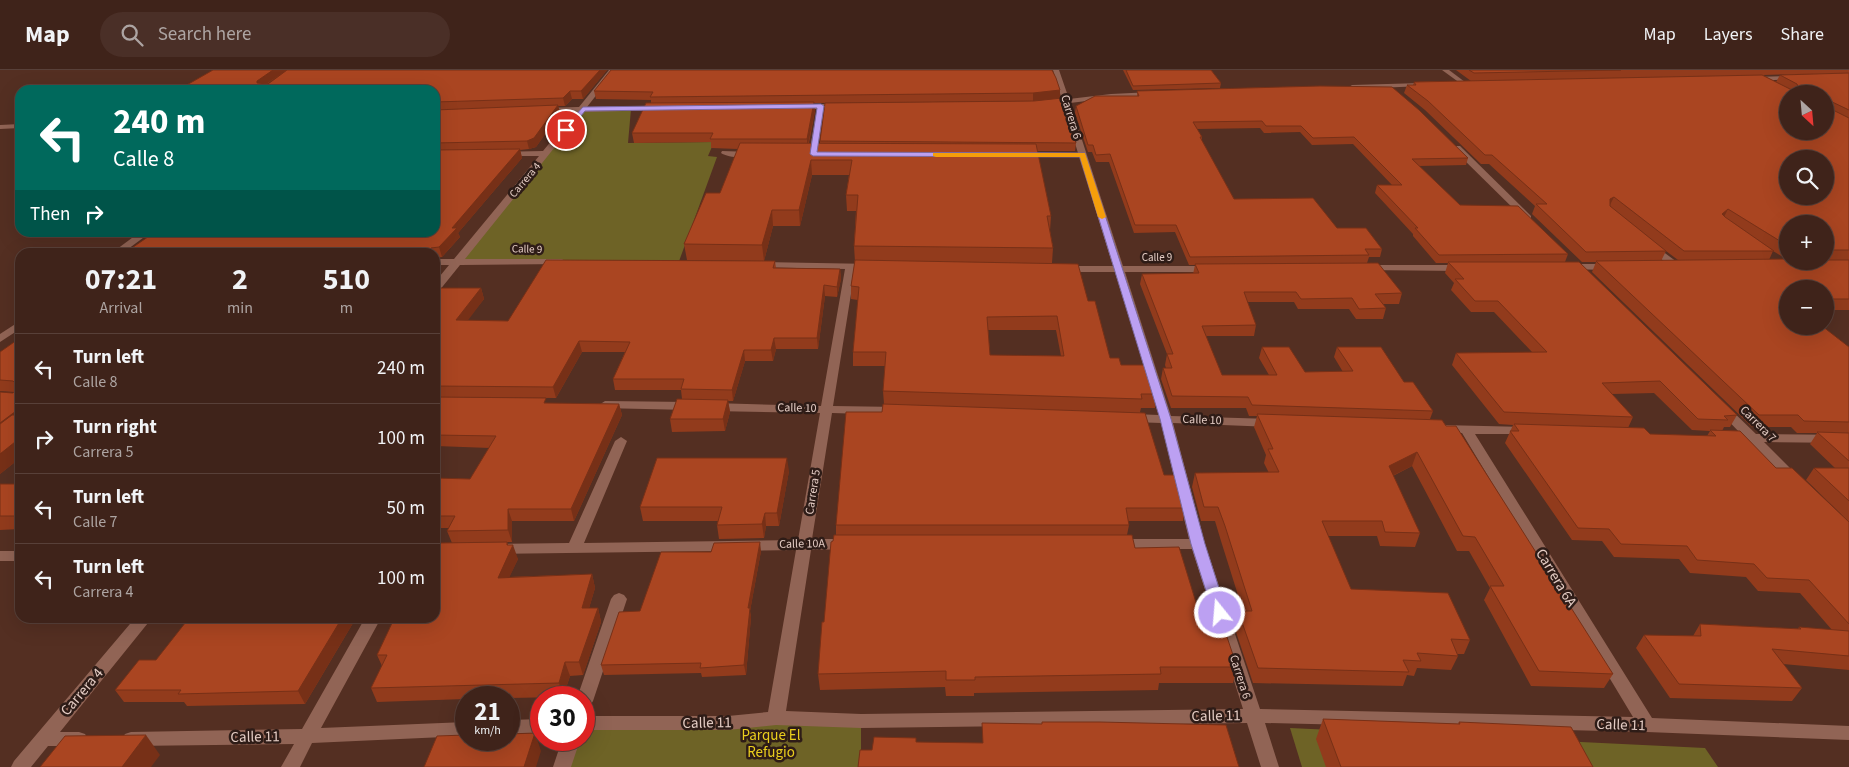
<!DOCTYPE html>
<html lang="en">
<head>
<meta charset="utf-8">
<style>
  :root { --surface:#3f231a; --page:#4a2f27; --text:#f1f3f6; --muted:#ada4a2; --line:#584039 }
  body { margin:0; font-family:"Source Sans 3",sans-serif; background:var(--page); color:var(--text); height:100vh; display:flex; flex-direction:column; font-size:19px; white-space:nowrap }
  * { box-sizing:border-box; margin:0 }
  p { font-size:16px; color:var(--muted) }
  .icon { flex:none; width:28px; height:28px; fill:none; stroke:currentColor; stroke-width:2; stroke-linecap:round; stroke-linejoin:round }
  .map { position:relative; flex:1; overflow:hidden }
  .drawer { position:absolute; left:15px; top:178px; width:425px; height:375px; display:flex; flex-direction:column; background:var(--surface); border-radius:15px; box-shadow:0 5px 20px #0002,0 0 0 1px var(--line) }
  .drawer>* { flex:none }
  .banner { position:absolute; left:15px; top:15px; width:425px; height:152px; border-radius:15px; box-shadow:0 5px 20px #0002,0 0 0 1px var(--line); background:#00695c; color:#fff; overflow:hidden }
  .needle { width:32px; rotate:154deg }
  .controls { position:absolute; left:1779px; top:15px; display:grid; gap:10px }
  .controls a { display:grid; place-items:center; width:55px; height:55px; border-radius:50%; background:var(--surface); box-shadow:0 5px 20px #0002,0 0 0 1px var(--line); font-size:25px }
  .speed { position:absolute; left:455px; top:616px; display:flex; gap:10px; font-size:25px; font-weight:700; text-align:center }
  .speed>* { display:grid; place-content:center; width:65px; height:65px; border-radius:50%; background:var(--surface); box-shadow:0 5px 20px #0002,0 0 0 1px var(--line); line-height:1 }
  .speed small { font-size:12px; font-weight:400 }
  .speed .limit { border:8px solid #d22; background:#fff; color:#111 }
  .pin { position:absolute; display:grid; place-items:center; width:42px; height:42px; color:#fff; margin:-21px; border:2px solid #fff; border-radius:50%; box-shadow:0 1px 5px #0007 }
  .me { position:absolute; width:55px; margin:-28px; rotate:343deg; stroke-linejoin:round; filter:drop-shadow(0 0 4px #0008) }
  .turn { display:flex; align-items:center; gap:18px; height:105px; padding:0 15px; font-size:22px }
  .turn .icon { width:65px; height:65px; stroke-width:2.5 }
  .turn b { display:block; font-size:35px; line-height:42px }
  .then { display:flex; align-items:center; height:48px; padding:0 15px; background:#0003; gap:10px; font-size:19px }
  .eta { display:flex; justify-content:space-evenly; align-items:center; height:85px; text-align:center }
  .eta b { font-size:30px; font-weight:700; line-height:35px }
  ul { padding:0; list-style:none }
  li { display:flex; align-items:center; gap:15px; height:70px; padding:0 15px; border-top:1px solid var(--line) }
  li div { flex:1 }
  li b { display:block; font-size:19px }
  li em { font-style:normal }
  header { display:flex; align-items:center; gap:30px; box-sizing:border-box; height:70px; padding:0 25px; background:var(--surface); border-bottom:1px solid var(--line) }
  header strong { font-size:24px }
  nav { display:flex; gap:28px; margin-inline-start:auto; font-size:18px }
  .search { width:350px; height:45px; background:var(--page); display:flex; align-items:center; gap:12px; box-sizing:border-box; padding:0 18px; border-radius:28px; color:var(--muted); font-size:19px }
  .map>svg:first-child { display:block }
  .green { fill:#6e6326 }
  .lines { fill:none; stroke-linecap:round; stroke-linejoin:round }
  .minor { fill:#916455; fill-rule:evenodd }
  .wall { fill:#923b1c; fill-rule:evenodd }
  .shaded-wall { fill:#773017 }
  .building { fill:#aa4521; stroke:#773017; fill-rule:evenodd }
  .route { fill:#bca0f2; stroke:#7a689d }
  .slow { fill:#f59e0b }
  .labels { text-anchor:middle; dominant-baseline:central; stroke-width:5; stroke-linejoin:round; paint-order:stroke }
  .far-street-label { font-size:11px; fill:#e4ccc4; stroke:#2e1c17 }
  .street-label { font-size:12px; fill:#e4ccc4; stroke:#2e1c17 }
  .near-street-label { font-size:15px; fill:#e4ccc4; stroke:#2e1c17 }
  .near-park-label { font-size:15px; fill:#eace1d; stroke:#2e1c17 }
</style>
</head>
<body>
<header>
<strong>Map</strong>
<div class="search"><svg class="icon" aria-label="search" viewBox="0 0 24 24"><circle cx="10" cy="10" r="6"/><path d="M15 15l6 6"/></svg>Search here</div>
<nav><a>Map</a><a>Layers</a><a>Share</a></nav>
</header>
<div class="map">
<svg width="1849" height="697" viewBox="0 0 1849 697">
  <rect width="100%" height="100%" fill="#542f22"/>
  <!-- green -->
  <g class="green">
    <path d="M583,39H631L628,73L714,72L708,86L717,87L678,194L458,192Z"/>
    <path d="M861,651V697H562L571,670H584V653Z"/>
    <path d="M1290,658L1705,678L1718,697H1302Z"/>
  </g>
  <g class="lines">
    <!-- minor -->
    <g class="minor">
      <path d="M609,0H616L587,37L660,36H663V40L583,42L465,189H562L567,192L565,194L460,195L439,221L435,222V212L449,195H435V189H454L539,86H505L501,84L502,82L543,81L575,42H542L538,40L539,38L579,37Z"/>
      <path d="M1053,0H1059L1069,29L1111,24L1152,22L1156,24L1152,26L1111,28L1070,33L1123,196H1212L1217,199L1212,202H1125L1171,346L1272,349L1278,353L1272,357L1173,353L1205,474L1260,639L1633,647L1462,363H1442L1436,359L1442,355L1527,357L1533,361L1531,364H1475L1652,648L1849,656V670L1647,662L1265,653L1279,697H1261L1247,653L861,658L776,655L728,660H584V646H728L768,642L796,480L498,484L493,483L491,479L493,475L498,474L569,473L615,371L621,367L627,371L584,473L798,470L820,343L712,341L706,337L712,333L821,336L845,199L755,197V193L759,192L873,194V198L855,199L833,336L899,337L905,341L899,345L832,343L812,469H848L853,470L855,474L853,478L848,479L811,480L786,641L861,644L1243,639L1192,479H1118L1113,478L1111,474L1113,470L1118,469H1189L1161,353L1132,352L1126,348L1132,344L1159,345L1115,202H1064L1059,199L1064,196H1113L1079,87H1022L1018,85L1022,83H1078L1063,34L1047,36L1043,34L1062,30Z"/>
      <path d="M1442,0H1449L1469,15L1464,16Z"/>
      <path d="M1794,6L1797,8L1796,9L1754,11L1751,9L1754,7Z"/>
      <path d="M1422,13L1424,14V16L1352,19L1349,17L1352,15Z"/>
      <path d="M821,34H840L844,36L840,38L824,39L817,84L813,86L809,84L817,39H797L793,37L797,35Z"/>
      <path d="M20,54V58L0,59V55Z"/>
      <path d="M1454,76H1460L1531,146V150H1525L1454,80Z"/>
      <path d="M722,81L752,82L756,84C749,89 728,88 721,83Z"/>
      <path d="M140,162H151L124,182H113Z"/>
      <path d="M1650,172L1681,195V199H1673L1647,177L1645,175Z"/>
      <path d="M1569,194H1609L1614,197L1609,200L1565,199V195Z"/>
      <path d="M1367,195H1462L1467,198L1462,201L1363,200V196Z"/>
      <path d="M20,251V259L0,272V264Z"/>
      <path d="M605,331L689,332L695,336L689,340L601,338L599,335Z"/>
      <path d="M1723,335L1727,336L1756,364L1849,365V373L1764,372L1801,409L1799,412H1789L1749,372L1727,371L1726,368L1727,365L1741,364L1717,339Z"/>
      <rect x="0" y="481" width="20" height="10"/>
      <path d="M619,523L624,525L627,529L593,631L590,636L584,638V628H577L611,529L614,525Z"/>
      <path d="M135,548H152L60,662H79L85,664L88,669L85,674L79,676H48L31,697H11L14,691Z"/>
      <path d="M365,548H381L321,658L466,652V666L312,673L300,697H281L294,674L131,676L125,674L122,669L125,664L131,662L302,659Z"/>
      <path d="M541,649V663L509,664V650Z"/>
      <path d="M562,670H580L571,697H553Z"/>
    </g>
  </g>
  <!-- wall -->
  <g class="wall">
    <path d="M287,0L267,14L607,0L583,29H572L565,36H558L560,43L536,77L529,79L520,80L522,88L458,163L460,167L442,187L435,188V182H126L435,162V20H178Z"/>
    <path d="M1123,0H1211L1221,13L1220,18L1133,20Z"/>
    <path d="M1456,0H1849V240H1825V219H1788V256L1849,277V600L1783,594L1802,618L1792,631L1670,628L1636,578L1644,565L1693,566L1700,554L1798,559L1799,557L1832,560L1800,523L1758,521L1746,507L1690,503L1679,489L1614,487L1602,471L1572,470L1505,373L1513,355L1499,354L1452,295L1456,283L1532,282L1494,242H1471L1451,220L1454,213L1445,203L1448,193H1436L1413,166V164L1375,123L1377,115H1392L1353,74L1312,75L1300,62L1264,63L1260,58L1197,59L1202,67V71L1234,129L1337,158L1382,179L1380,187H1369L1367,193L1402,223L1399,234H1382L1386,238L1383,249H1356L1349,239H1298L1294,232H1247L1256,255L1254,266H1206L1222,305H1269L1259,288L1262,277L1305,302H1343L1334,287L1337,277L1404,312L1433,341L1430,349L1613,604L1604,618L1531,616L1484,530L1490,518L1469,481H1457L1412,396L1393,406L1420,463L1415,477L1380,476L1377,466H1328L1351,519L1470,570L1464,584H1457L1458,586L1451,600L1417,598L1414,606L1407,605L1403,616L1253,613L1234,556L1238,541H1243L1221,471L1215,451H1201L1192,417L1195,403H1269L1264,393L1266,385L1254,357L1257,346H1249L1246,338H1171L1161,309L1163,298H1166L1165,295L1167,284L1140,214L1142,204H1193L1195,195H1189L1175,162L1134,163L1109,92H1096L1092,82H1088L1075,43L1076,36L1137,26V21L1468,88L1466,95L1419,96L1460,135L1568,184L1565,192L1737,345L1730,357H1724L1722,361L1776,398L1843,446L1806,410L1814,398H1835L1810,374L1817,363H1797L1791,357H1752L1592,202L1596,192H1582L1532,144L1535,136L1489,94H1481L1425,40L1404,23L1407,15H1413L1414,12L1471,11ZM1800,4L1780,5L1776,12L1763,5ZM1788,154H1825V190L1788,191ZM1666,181L1678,190L1661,191ZM1773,181L1786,189L1769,190ZM1654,323L1692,360L1710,361L1707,366L1650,364L1628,358L1633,347L1612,324Z"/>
    <path d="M1060,20V28L1033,31L814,33L815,41L809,73H820V71L1076,73L1075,81H1037L1051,146L1050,161L1053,178L1052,193L1088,231L1110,288L1121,295L1157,324L1155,338H1141L1140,342L1164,405L1185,438L1183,451H1128L1129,455L1127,465L1135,478L1198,539L1237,597L1233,613H1159L1158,620L974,623V626H946L945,617L820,620L818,604L824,552L833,471L836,465V455L882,342L884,334L883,321L885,296H853V282L858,230L851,229V216L855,192L854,176L856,141H847L846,125L849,105H812L800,156H773L764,191L687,190L684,174L720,123L738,79L711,78V72L634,73L632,63L651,33V30L596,29L594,21ZM988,260H1056L1061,286L990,285Z"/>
    <path d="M775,191L776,198L840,199L841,209L837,227L825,226L818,279H776L773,291H745L733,331H728L730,342L725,361L672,362L670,349L682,329L681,320H615L613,309L625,282H582L556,328L442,327L548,333L619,334L622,345L574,451H512V472L452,473L447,461L449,458H435V408L470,409L490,378L436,376L435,378V218H481L484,229L467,250L508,251Z"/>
    <path d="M20,270V388L0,404L13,323L14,322L0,321V282Z"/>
    <path d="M789,401L779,456H766L764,468L719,469L717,455L718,451H643L640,437Z"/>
    <path d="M0,414H20V459L0,460Z"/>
    <path d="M507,472L508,475L518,489L509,507L592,504L595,518L589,538H598L601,552L583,605L570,606L563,627L509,628H466V629L377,632L371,618L382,596L377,585L397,551Z"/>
    <path d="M761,481L750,541L751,547L746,605L702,607L701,603L604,605L601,595L640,541L711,482Z"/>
    <path d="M356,548L305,634L187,636L184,632H124L115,620L156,590Z"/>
    <path d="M1323,649L1458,654L1459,652L1593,697H1326L1316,669Z"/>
  </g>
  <!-- shaded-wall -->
  <g class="shaded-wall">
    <path d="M273,0H287L260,18L257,13V11Z"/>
    <path d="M600,0H607L583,29L581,21Z"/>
    <path d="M1060,20V28L1033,31V23Z"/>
    <path d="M570,21L572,29L565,36L563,28Z"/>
    <path d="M814,32L815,41L807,79V69Z"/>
    <path d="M558,35L560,43L536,77L529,79L527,71Z"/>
    <path d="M520,79L522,88L458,163L460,167L442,187L439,177L452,158Z"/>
    <path d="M811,90L812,105L800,156L799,140Z"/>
    <path d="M1614,127L1609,137L1610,129Z"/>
    <path d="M1728,139L1723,149L1722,144Z"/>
    <path d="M772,140L773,156L764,191L762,175Z"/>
    <path d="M840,199L841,209L837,227V217Z"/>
    <path d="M824,215L825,226L818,279L817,268Z"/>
    <path d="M481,218L484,229L460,261L456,250Z"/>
    <path d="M774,268L776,279L773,291L771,280Z"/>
    <path d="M579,271L582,282L556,328L553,317Z"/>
    <path d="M744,280L745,291L733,331L732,320Z"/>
    <path d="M728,330L730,342L725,361L723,349Z"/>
    <path d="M619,334L622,345L574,451L571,439Z"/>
    <path d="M20,338V354L0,370V353Z"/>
    <path d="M20,368V388L0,404V384Z"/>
    <path d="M1417,382L1412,396L1384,410L1389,396Z"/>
    <path d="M787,388L789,401L779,456L777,443Z"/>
    <path d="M508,439L512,451V472L508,460Z"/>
    <path d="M765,443L766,456L764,468L762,454Z"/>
    <path d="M507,472L510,482L513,475L518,489L503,521L498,508L507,475Z"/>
    <path d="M760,472L761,481L750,541L751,547L746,605L744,595L748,538Z"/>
    <path d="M592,504L595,518L585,552L582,538Z"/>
    <path d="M598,538L601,552L583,605L579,592Z"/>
    <path d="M342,548H356L305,634L298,621Z"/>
    <path d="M565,592L570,606L563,627L559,613Z"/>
    <path d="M535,663L541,681L536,697H524Z"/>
    <path d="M146,665L160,685L151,697H122Z"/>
  </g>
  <!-- building -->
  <g class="building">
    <path d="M213,0H273L257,11V13L268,14L287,0H600L581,21H570L563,28L435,32V20H178Z"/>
    <path d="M611,0H1052L1056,8L1060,20L1033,23L650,27L653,22L594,21Z"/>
    <path d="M1126,0H1211L1221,13L1133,16Z"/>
    <path d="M1469,0H1621L1474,3Z"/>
    <path d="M1849,3V40L1828,30L1829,38L1849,48V180H1825V154H1788V176L1728,139L1722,144L1725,147L1774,181H1684L1614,127L1610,129V136L1666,181L1586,182L1536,134H1547L1492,85H1485L1428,31L1407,15H1416L1414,12L1762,5L1792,20L1798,17L1797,14L1780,5ZM1788,24H1825V61H1788ZM1788,89H1825V126H1788Z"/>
    <path d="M1320,16L1392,17L1419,40L1468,88L1412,89L1460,135L1518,136L1568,184L1439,185L1415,158H1418L1377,115H1402L1354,67L1313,68L1301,56H1266L1262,51L1193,52L1202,67H1200L1234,129L1313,128L1337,158H1366L1382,179H1365L1369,185L1190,187L1176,155H1135L1110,84L1096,85L1093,75H1088L1076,36L1095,26H1139L1137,21Z"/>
    <path d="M1062,28L1076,73L820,71L825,33L1034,31Z"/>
    <path d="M814,32L807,69H710L713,63H632L646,33Z"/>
    <path d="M558,35L534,68L527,71L435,73V40Z"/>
    <path d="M740,73L1036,74L1051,146H1047L1053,178L854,176L858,125H846L852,90H811L799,140H772L762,175L684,174L706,123H720Z"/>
    <path d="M520,79L452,158H457L439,177L431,178V182H126L155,162H435V80Z"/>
    <path d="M1787,189L1788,191H1825V190H1849V229H1825V219H1788V229H1785L1788,230V256H1822L1849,277V352L1804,351L1798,345H1759L1596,191Z"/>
    <path d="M546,190L775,191L773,198L840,199L837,217L824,215L817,268H774L771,280H744L732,320L681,319L684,309H613L630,272L579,271L553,317L435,316V218H481L456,250L508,251Z"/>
    <path d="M855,190L1078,194L1088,231H1095L1110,288H1119L1121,295H1148L1157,324H1141L1142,329L883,321L886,282H853L859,217L851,216ZM1057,246L1064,286L990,285L987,247Z"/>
    <path d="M1448,192H1579L1737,345L1724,346L1728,350L1698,349L1660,311L1602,313L1633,347L1504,342L1456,283L1547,282L1498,231H1475L1455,209H1464Z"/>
    <path d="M1378,193L1402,223L1375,224L1386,238L1359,239L1352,228L1301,229L1296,222H1244L1256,255L1202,256L1222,305H1277L1262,277H1289L1305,302L1353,301L1337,277H1381L1404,312H1413L1433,341L1252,335L1248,327L1172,326L1163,298H1172L1167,284H1173L1142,204L1199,203L1195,194Z"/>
    <path d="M17,270H20V338L0,353V322L13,323L15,321V313L13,311L0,310V282Z"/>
    <path d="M435,327L546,328L544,333L619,334L571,439H508V460L447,461L455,446H435V408L470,409L496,366L435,365Z"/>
    <path d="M677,329L728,330L723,349H670Z"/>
    <path d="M883,334L1145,343L1164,405H1177L1185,438H1126L1129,455H836L846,342H882Z"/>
    <path d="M1257,344L1442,350L1446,356H1456L1613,604L1539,601L1490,516H1504L1475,467L1463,466L1417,382L1389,396L1420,463L1385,462L1382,451H1322L1351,519L1448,523L1470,570L1451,569L1458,586L1417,583L1421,591L1403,590L1409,602L1258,598L1238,541H1252L1225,456L1218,437H1204L1195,403L1279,402L1268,379H1273Z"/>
    <path d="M12,345H20V368L0,384V354Z"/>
    <path d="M1514,354L1644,358L1650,364L1716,366L1710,360L1740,361L1776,398H1792L1849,452V554L1809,510L1767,508L1754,494L1697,490L1687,476L1621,474L1609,459L1578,458L1510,361H1519Z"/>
    <path d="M1817,362L1849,363V391Z"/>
    <path d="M657,388H787L777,443H765L762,454L717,455L722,437H640Z"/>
    <path d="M1814,398H1849V431Z"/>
    <rect x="0" y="414" width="20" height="32"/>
    <path d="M834,465H1132L1135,478L1179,477L1198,539L1218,540L1237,597H1160L1161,604L975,607V610H946V601L818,604L822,552H824L831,472L833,471Z"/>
    <path d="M507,472V475H513L498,508L592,504L582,538H598L579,592H565L559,613L371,618L387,585H377L393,551H397L398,548H435V481L439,473Z"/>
    <path d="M760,472L748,538H750L744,595L700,598L701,593L601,595L619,542L640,541L661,482H711L714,473Z"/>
    <path d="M189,548H342L298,621L178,624L181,620H115L139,590H156Z"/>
    <path d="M1700,554L1801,559L1799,557L1849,561V586L1772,579L1802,618L1679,614L1644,565L1701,566Z"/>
    <path d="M1323,649L1460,654L1459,652L1571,657L1593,697H1341Z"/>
    <path d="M1042,652H1100L1226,655L1239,697H858L860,680H872L874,667L916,668V672L983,673L982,653L1042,654Z"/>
    <path d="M535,663L524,697H424L437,666L466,665V670H509V664Z"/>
    <path d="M146,665L122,697H40L65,666Z"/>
  </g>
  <!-- route -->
  <path class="route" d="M821,34L824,36L817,82L1085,83L1171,349L1205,474L1227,543L1225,546L1220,548L1215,546L1213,543L1191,474L1160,349L1080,87L813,86L810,84L817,38L585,41L568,62L562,60L583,37Z"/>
  <!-- slow -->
  <path class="slow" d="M933,83H1085L1106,147L1102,149L1098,147L1080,87H936L933,86Z"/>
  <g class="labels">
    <!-- far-street labels -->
    <g class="far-street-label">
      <text transform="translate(525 110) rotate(-50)">Carrera 4</text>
      <text transform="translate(527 179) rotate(1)">Calle 9</text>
      <text x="1157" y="187">Calle 9</text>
    </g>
    <!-- street labels -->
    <g class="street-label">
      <text transform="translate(1071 47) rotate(73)">Carrera 6</text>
      <text transform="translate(797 338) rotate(1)">Calle 10</text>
      <text transform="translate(1202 350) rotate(2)">Calle 10</text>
      <text transform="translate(1758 354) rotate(45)">Carrera 7</text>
      <text transform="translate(813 422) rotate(-81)">Carrera 5</text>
      <text transform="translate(802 474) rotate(-1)">Calle 10A</text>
      <text transform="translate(1240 607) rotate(72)">Carrera 6</text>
    </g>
    <!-- near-street labels -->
    <g class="near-street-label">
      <text transform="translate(1556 508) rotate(59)">Carrera 6A</text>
      <text transform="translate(82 622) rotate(-50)">Carrera 4</text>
      <text transform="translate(1216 646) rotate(-1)">Calle 11</text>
      <text transform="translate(707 653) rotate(-1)">Calle 11</text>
      <text transform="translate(1621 655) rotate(2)">Calle 11</text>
      <text transform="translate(255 667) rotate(-1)">Calle 11</text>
    </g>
    <!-- near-park labels -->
    <g class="near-park-label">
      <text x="771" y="665">Parque El<tspan x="771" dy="17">Refugio</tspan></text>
    </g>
  </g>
</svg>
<div class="controls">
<a><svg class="needle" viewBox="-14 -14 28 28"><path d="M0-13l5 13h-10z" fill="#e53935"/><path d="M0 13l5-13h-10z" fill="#ada4a2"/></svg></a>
<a><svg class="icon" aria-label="search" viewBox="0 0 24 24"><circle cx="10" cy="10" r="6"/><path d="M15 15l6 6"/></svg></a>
<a>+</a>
<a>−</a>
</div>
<div class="speed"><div>21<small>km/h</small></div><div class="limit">30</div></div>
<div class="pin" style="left:566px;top:60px;background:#d93025"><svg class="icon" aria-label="arrive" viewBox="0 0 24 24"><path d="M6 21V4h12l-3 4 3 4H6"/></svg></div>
<svg class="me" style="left:1220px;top:543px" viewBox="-20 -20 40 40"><circle r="17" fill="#bca0f2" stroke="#fff" stroke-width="3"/><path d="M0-11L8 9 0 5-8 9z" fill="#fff"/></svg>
<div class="banner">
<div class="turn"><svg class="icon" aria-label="left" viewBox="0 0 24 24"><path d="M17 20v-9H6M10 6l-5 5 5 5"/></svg><div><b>240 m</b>Calle 8</div></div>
<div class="then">Then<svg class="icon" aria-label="right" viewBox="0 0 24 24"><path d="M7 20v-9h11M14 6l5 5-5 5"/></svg></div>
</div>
<section class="drawer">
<div class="eta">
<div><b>07:21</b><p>Arrival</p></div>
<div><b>2</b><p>min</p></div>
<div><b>510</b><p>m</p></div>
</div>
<ul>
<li><svg class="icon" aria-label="left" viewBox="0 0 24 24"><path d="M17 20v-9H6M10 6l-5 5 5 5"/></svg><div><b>Turn left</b><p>Calle 8</p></div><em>240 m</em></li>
<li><svg class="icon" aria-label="right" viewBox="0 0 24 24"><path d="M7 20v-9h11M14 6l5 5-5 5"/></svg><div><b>Turn right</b><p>Carrera 5</p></div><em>100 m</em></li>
<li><svg class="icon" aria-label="left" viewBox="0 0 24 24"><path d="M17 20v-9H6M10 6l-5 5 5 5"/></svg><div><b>Turn left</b><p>Calle 7</p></div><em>50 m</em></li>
<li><svg class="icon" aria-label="left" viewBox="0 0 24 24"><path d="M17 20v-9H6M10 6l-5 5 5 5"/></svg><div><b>Turn left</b><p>Carrera 4</p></div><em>100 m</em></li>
</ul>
</section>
</div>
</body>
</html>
